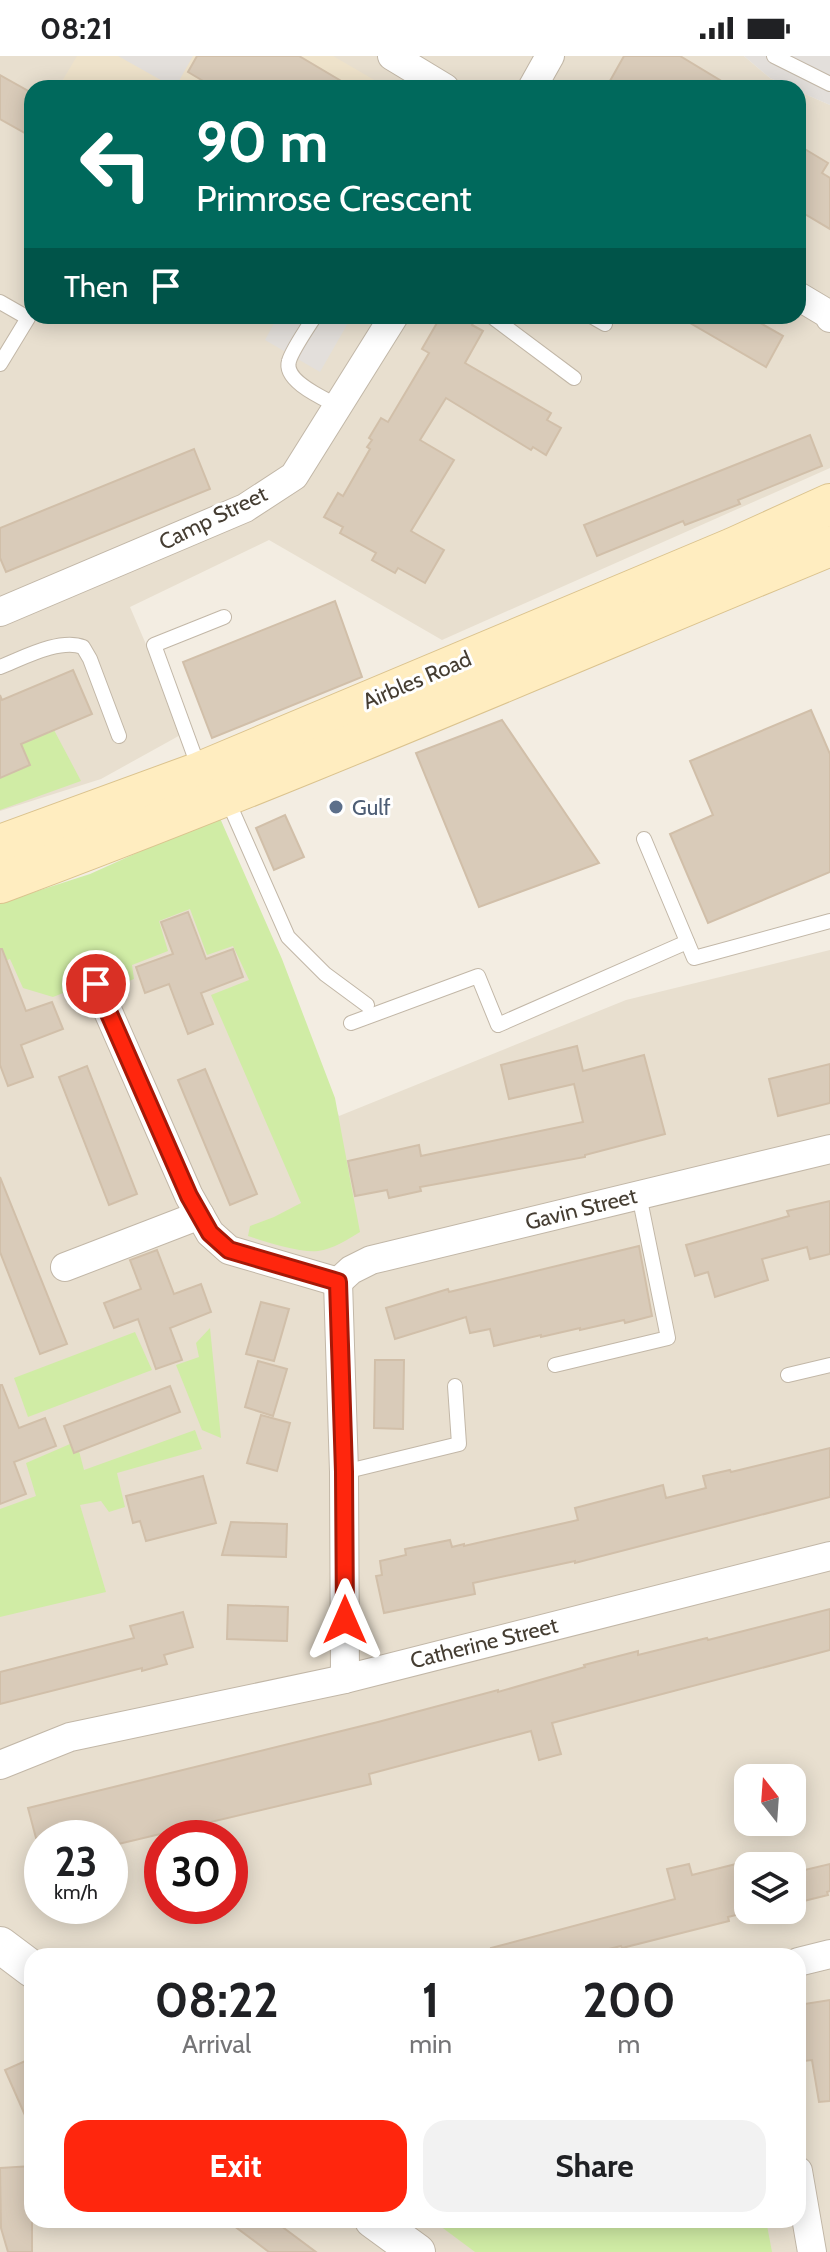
<!DOCTYPE html>
<html lang="en">
<head>
<meta charset="utf-8">
<style>
  :root { --surface:#fff; --page:#f2f2f2; --text:#202124; --muted:#757577; --accent:#ff260d }
  body { margin:0; font-family:Cabin,sans-serif; background:var(--page); color:var(--text); height:100vh; display:flex; flex-direction:column; font-size:30px; white-space:nowrap }
  * { box-sizing:border-box; margin:0 }
  p { font-size:26px; color:var(--muted) }
  .icon { flex:none; width:44px; height:44px; fill:none; stroke:currentColor; stroke-width:2; stroke-linecap:round; stroke-linejoin:round }
  .map { position:relative; flex:1; overflow:hidden }
  .drawer { position:absolute; left:24px; top:1892px; width:782px; height:280px; display:flex; flex-direction:column; background:var(--surface); border-radius:24px; box-shadow:0 4px 20px #0003 }
  .drawer>* { flex:none }
  .hud { position:absolute; left:24px; top:24px; width:782px; height:244px; border-radius:24px; box-shadow:0 4px 20px #0003; background:#00695c; color:#fff; overflow:hidden }
  .needle { width:52px; rotate:343deg }
  .fabs { position:absolute; left:734px; top:1708px; display:grid; gap:16px }
  .fabs a { display:grid; place-items:center; width:72px; height:72px; border-radius:16px; background:var(--surface); box-shadow:0 4px 20px #0003; font-size:40px }
  .speed { position:absolute; left:24px; top:1764px; display:flex; gap:16px; font-size:40px; font-weight:700; text-align:center }
  .speed>* { display:grid; place-content:center; width:104px; height:104px; border-radius:50%; background:var(--surface); box-shadow:0 4px 20px #0003; line-height:1 }
  .speed small { font-size:20px; font-weight:400 }
  .speed .limit { border:12px solid #d22; background:#fff; color:#111 }
  .pin { position:absolute; display:grid; place-items:center; width:68px; height:68px; color:#fff; margin:-34px; border:4px solid #fff; border-radius:50%; box-shadow:0 2px 8px #0007 }
  .me { position:absolute; width:88px; margin:-44px; rotate:0deg; stroke-linejoin:round; filter:drop-shadow(0 0 6px #0008) }
  .turn { display:flex; align-items:center; gap:28px; height:168px; padding:0 40px; font-size:36px }
  .turn .icon { width:104px; height:104px; stroke-width:2.5 }
  .turn b { display:block; font-size:56px; line-height:68px }
  .then { display:flex; align-items:center; height:76px; padding:0 40px; background:#0003; gap:16px; font-size:30px }
  .eta { display:flex; justify-content:space-evenly; align-items:center; height:136px; text-align:center }
  .eta b { font-size:48px; font-weight:700; line-height:56px }
  .action { display:flex; gap:16px; margin-top:auto; padding:16px 40px }
  .action a { flex:1; height:92px; border-radius:24px; background:var(--accent); color:#fff; font-size:32px; font-weight:700; line-height:92px; text-align:center }
  .action a+a { background:var(--page); color:var(--text) }
  .status { display:flex; justify-content:space-between; align-items:center; height:56px; padding:0 40px; background:var(--surface); direction:ltr }
  .status svg { height:22px; fill:currentColor }
  .map>svg:first-child { display:block }
  .residential { fill:#e8dfcf; fill-rule:evenodd }
  .education { fill:#eee2ca }
  .green { fill:#d0eca5 }
  .parking { fill:#e3dfdb }
  .building { fill:#d9cbb9; stroke:#d1bfa9; stroke-width:2 }
  .lines { fill:none; stroke-linecap:round; stroke-linejoin:round }
  .service-casing { stroke:#c2b7a7; stroke-width:16 }
  .minor-casing { stroke:#c2b7a7; stroke-width:30 }
  .tertiary-casing { stroke:#c2b7a7; stroke-width:38 }
  .secondary-casing { stroke:#dbc38e; stroke-width:42 }
  .service { stroke:#fff; stroke-width:14 }
  .minor { stroke:#fff; stroke-width:28 }
  .tertiary { stroke:#fff; stroke-width:36 }
  .secondary { stroke:#ffedc0; stroke-width:40 }
  .route-casing { stroke:#a61908; stroke-width:20 }
  .route { stroke:#ff260d; stroke-width:14 }
  .service-dot { fill:#5c6f8a; stroke:#fff; stroke-width:3 }
  .labels { text-anchor:middle; dominant-baseline:central; stroke-width:6; stroke-linejoin:round; paint-order:stroke }
  .street-label { font-size:22px; fill:#453d32; stroke:#fff }
  .service-label { font-size:22px; fill:#4e5e75; stroke:#fff; text-anchor:start }
</style>
</head>
<body>
<div class="status"><b>08:21</b><svg viewBox="0 0 49 12"><path d="M0 12V9h3v3zM5 12V6h3v6zM10 12V3h3v9zM15 12V0h3v12zM26 1h20v11H26zM47 4h2v5h-2z"/></svg></div>
<div class="map">
<svg width="830" height="2196" viewBox="0 0 830 2196">
  <rect width="100%" height="100%" fill="#f3ede2"/>
  <!-- residential -->
  <g class="residential">
    <path d="M0,0H744L770,22L792,32H32V260H798V35L830,49V412L442,584L269,484L130,551L184,677L101,723L0,755Z"/>
    <path d="M219,760L339,1060L626,944L830,894V2196H0V854L204,781ZM748,1722H792V1766H748ZM42,1782H110V1850H42ZM162,1782H230V1850H162ZM748,1810H792V1854H748ZM32,1900H798V2164H32Z"/>
  </g>
  <!-- education -->
  <path class="education" d="M77,0H333L388,32H58Z"/>
  <!-- green -->
  <g class="green">
    <path d="M54,674L81,725L0,754V722L30,709L21,688Z"/>
    <path d="M219,760L282,903L335,1042L360,1176C347,1184 333,1193 318,1195C300,1197 267,1186 248,1180L250,1170L274,1161L301,1147L211,939L249,924L233,890L207,899L190,853L159,865L168,895L132,909L134,923L116,930L104,921L53,941L23,932L10,903L0,907V847L90,818Z"/>
    <path d="M210,1272L221,1382L202,1374L176,1309L199,1301L196,1287Z"/>
    <path d="M135,1276L152,1314L28,1361L14,1322Z"/>
    <path d="M195,1374L202,1393L117,1417L125,1451L109,1456L101,1445L80,1449L106,1536L0,1561V1453L36,1440L26,1407L70,1388L74,1397L79,1395L84,1414Z"/>
    <path d="M432,2164H766L772,2196H475Z"/>
  </g>
  <!-- parking -->
  <g class="parking">
    <path d="M118,0H193L175,32Z"/>
    <path d="M744,0H830V49L798,35V32H792L770,22Z"/>
    <path d="M278,260H352L320,316L265,284Z"/>
  </g>
  <!-- building -->
  <g class="building">
    <path d="M197,0H299L353,32H215L188,16Z"/>
    <path d="M624,0H680L733,32H606Z"/>
    <path d="M0,19L32,37V81L0,63Z"/>
    <path d="M798,89L828,107L822,117L830,122V173L798,154Z"/>
    <path d="M441,260H477L472,269L483,275L465,307L551,357L547,364L561,372L546,399L533,391L531,394L446,342L420,384L454,404L411,475L444,494L425,527L398,512L395,517L372,504L376,497L340,477L343,471L324,461L338,437L343,440L370,393L367,391L372,384L369,382L381,362L388,366L429,297L422,293Z"/>
    <path d="M678,260H748L783,280L766,311Z"/>
    <path d="M810,379L822,410L738,444L740,448L685,469L683,465L597,500L584,469Z"/>
    <path d="M194,393L210,433L6,516L0,502V472Z"/>
    <path d="M335,545L362,621L212,682L183,606Z"/>
    <path d="M73,614L92,658L21,688L30,709L0,722V639L2,644Z"/>
    <path d="M811,654L830,698V816L708,867L670,778L713,759L690,705Z"/>
    <path d="M502,664L599,807L479,851L416,697Z"/>
    <path d="M285,759L304,801L274,814L256,772Z"/>
    <path d="M188,856L206,903L233,893L243,921L201,937L213,968L188,978L169,928L145,937L136,911L173,898L161,866Z"/>
    <path d="M0,893H2L26,955L52,946L63,973L21,989L33,1021L8,1030L0,1009Z"/>
    <path d="M577,990L583,1015L644,999L665,1078L585,1099V1101L420,1131L421,1135L389,1142L387,1134L355,1140L348,1105L419,1089L421,1100L583,1066L574,1028L509,1043L501,1009Z"/>
    <path d="M830,1008V1047L778,1060L769,1023Z"/>
    <path d="M87,1010L137,1138L109,1149L59,1021Z"/>
    <path d="M205,1013L257,1138L230,1149L178,1024Z"/>
    <path d="M0,1121L67,1288L40,1298L0,1196Z"/>
    <path d="M830,1145V1198L810,1203L807,1191L762,1203L768,1224L715,1241L708,1216L695,1220L686,1189L789,1160L787,1155Z"/>
    <path d="M639,1190L652,1260L625,1267L624,1264L580,1274V1272L541,1281V1279L494,1290L490,1273L470,1277L466,1261L395,1283L386,1252L448,1233L449,1236Z"/>
    <path d="M157,1194L174,1238L201,1228L211,1256L170,1272L182,1304L156,1313L138,1263L114,1272L104,1247L141,1233L130,1204Z"/>
    <path d="M261,1246L289,1253L274,1305L246,1298Z"/>
    <path d="M375,1304H404L403,1373L374,1372Z"/>
    <path d="M258,1305L287,1313L273,1360L245,1351Z"/>
    <path d="M0,1329H2L19,1372L45,1362L56,1390L14,1406L26,1438L0,1448Z"/>
    <path d="M170,1330L180,1356L74,1397L64,1370Z"/>
    <path d="M261,1359L290,1367L277,1415L247,1407Z"/>
    <path d="M830,1392V1441L575,1507V1505L473,1527L475,1538L384,1557L376,1520L382,1519L380,1505L406,1499L405,1493L450,1484L452,1491L464,1488V1490L578,1464L575,1452L663,1429L666,1442L706,1432L703,1420L730,1414L731,1416Z"/>
    <path d="M203,1420L216,1467L146,1485L140,1465L133,1467L126,1440Z"/>
    <path d="M231,1466L287,1468L286,1501L222,1499Z"/>
    <path d="M228,1549L288,1551L287,1585L227,1583Z"/>
    <path d="M830,1553V1594L552,1667L561,1698L539,1704L531,1675L369,1718L371,1728L110,1790V1782H36L28,1752L378,1666L498,1634V1636L585,1611L584,1609L638,1595V1599L707,1582L708,1584Z"/>
    <path d="M183,1556L193,1591L164,1599L167,1608L142,1615V1612L0,1648V1616L134,1582L130,1570Z"/>
    <path d="M744,1806L748,1820V1856L728,1861L729,1865L622,1892L621,1890L581,1900H492L491,1892L675,1843L667,1813L689,1808L692,1819Z"/>
    <path d="M830,1808V1835L827,1836L828,1839L792,1848V1817Z"/>
    <path d="M830,1944V2045L819,2046L812,2004L804,2005L798,1969V1949Z"/>
    <path d="M32,2002V2075L5,2014Z"/>
    <path d="M32,2110V2196H8L1,2172L0,2112Z"/>
    <path d="M226,2164H273L316,2196H269Z"/>
  </g>
  <g class="lines">
    <defs>
      <g id="service">
        <path d="M774,0L830,28"/>
        <path d="M0,246L28,262L0,308"/>
        <path d="M315,260C308,271 292,294 289,305C283,325 323,342 338,350"/>
        <path d="M491,260L574,322"/>
        <path d="M591,260L605,268"/>
        <path d="M0,611C23,602 60,582 83,591L90,603L119,680"/>
        <path d="M200,715L154,589L224,561"/>
        <path d="M227,743L288,881L325,918L367,949"/>
        <path d="M644,783L694,902L830,865"/>
        <path d="M351,967L478,920L498,969L687,886"/>
        <path d="M555,1309L668,1282L639,1139"/>
        <path d="M788,1319L830,1309"/>
        <path d="M344,1416L459,1388L455,1330"/>
      </g>
      <g id="minor">
        <path d="M392,0L445,32"/>
        <path d="M532,32L550,0"/>
        <path d="M798,240L828,258L830,262"/>
        <path d="M0,556L245,452L294,420L394,260"/>
        <path d="M96,928L189,1140L210,1177L229,1194L338,1226"/>
        <path d="M65,1211L200,1159"/>
        <path d="M338,1226L351,1214L371,1204L830,1093"/>
        <path d="M338,1226L344,1416L345,1623"/>
        <path d="M0,1709L70,1681L345,1623L830,1500"/>
        <path d="M798,1906L830,1898"/>
        <path d="M798,2115L812,2196"/>
      </g>
      <g id="tertiary">
        <path d="M0,1889L32,1913"/>
        <path d="M373,2164L417,2196"/>
      </g>
      <g id="secondary">
        <path d="M0,789L200,716L733,492L830,448"/>
        <path d="M0,827C280,723 554,604 830,490"/>
      </g>
    </defs>
    <!-- service casing -->
    <use href="#service" class="service-casing"/>
    <!-- minor casing -->
    <use href="#minor" class="minor-casing"/>
    <!-- tertiary casing -->
    <use href="#tertiary" class="tertiary-casing"/>
    <!-- secondary casing -->
    <use href="#secondary" class="secondary-casing"/>
    <!-- service -->
    <use href="#service" class="service"/>
    <!-- minor -->
    <use href="#minor" class="minor"/>
    <!-- tertiary -->
    <use href="#tertiary" class="tertiary"/>
    <!-- secondary -->
    <use href="#secondary" class="secondary"/>
  </g>
  <g class="lines">
    <defs>
      <path id="route" d="M96,928L189,1140L210,1177L229,1194L338,1226L344,1416L345,1564"/>
    </defs>
    <!-- route casing -->
    <use href="#route" class="route-casing"/>
    <!-- route -->
    <use href="#route" class="route"/>
  </g>
  <!-- markers -->
  <circle class="service-dot" cx="336" cy="751" r="8"/>
  <g class="labels">
    <!-- street labels -->
    <g class="street-label">
      <text transform="translate(213 462) rotate(-26)">Camp Street</text>
      <text transform="translate(417 624) rotate(-23)">Airbles Road</text>
      <text transform="translate(581 1153) rotate(-14)">Gavin Street</text>
      <text transform="translate(484 1587) rotate(-14)">Catherine Street</text>
    </g>
    <!-- service labels -->
    <g class="service-label">
      <text x="352" y="751">Gulf</text>
    </g>
  </g>
</svg>
<div class="fabs">
<a><svg class="needle" viewBox="-14 -14 28 28"><path d="M0-13l5 13h-10z" fill="#e53935"/><path d="M0 13l5-13h-10z" fill="#757577"/></svg></a>
<a><svg class="icon" aria-label="layers" viewBox="0 0 24 24"><path d="M12 4l9 5-9 5-9-5zM3 14l9 5 9-5"/></svg></a>
</div>
<div class="speed"><div>23<small>km/h</small></div><div class="limit">30</div></div>
<div class="pin" style="left:96px;top:928px;background:#d93025"><svg class="icon" aria-label="arrive" viewBox="0 0 24 24"><path d="M6 21V4h12l-3 4 3 4H6"/></svg></div>
<svg class="me" style="left:345px;top:1564px" viewBox="-20 -20 40 40"><path d="M0-17L14 15 0 8-14 15z" fill="#ff260d" stroke="#fff" stroke-width="4"/></svg>
<div class="hud">
<div class="turn"><svg class="icon" aria-label="left" viewBox="0 0 24 24"><path d="M17 20v-9H6M10 6l-5 5 5 5"/></svg><div><b>90 m</b>Primrose Crescent</div></div>
<div class="then">Then<svg class="icon" aria-label="arrive" viewBox="0 0 24 24"><path d="M6 21V4h12l-3 4 3 4H6"/></svg></div>
</div>
<section class="drawer">
<div class="eta">
<div><b>08:22</b><p>Arrival</p></div>
<div><b>1</b><p>min</p></div>
<div><b>200</b><p>m</p></div>
</div>
<div class="action"><a>Exit</a><a>Share</a></div>
</section>
</div>
</body>
</html>
